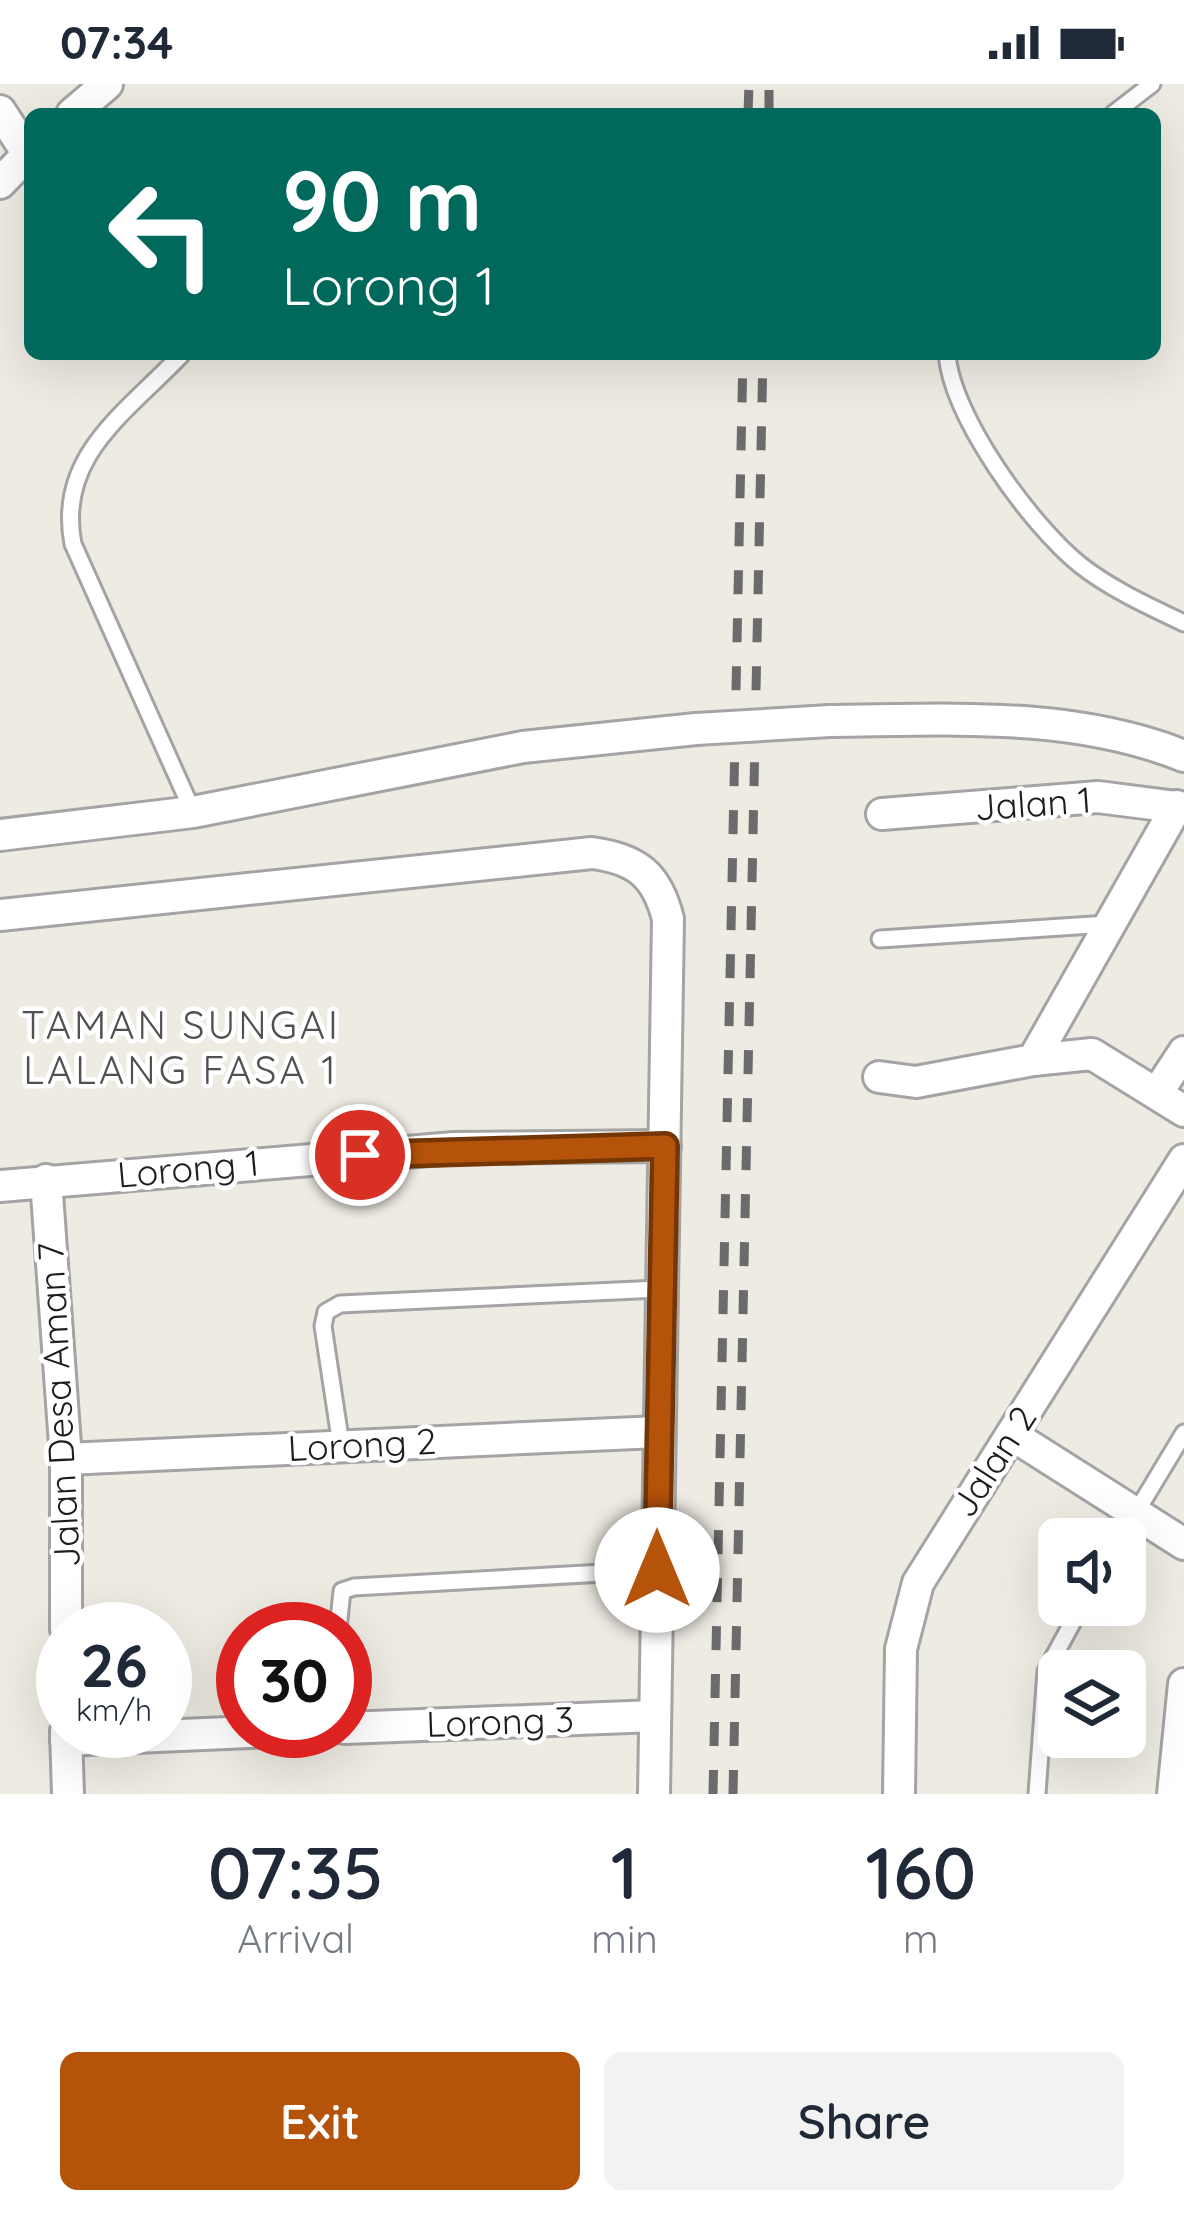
<!DOCTYPE html>
<html lang="en">
<head>
<meta charset="utf-8">
<style>
  :root { --surface:#fff; --page:#f2f2f3; --text:#1f2937; --muted:#747a83; --accent:#b45309 }
  body { margin:0; font-family:Quicksand,sans-serif; background:var(--page); color:var(--text); height:100vh; display:flex; flex-direction:column; font-size:45px; white-space:nowrap }
  * { box-sizing:border-box; margin:0 }
  p { font-size:39px; color:var(--muted) }
  .icon { flex:none; width:66px; height:66px; fill:none; stroke:currentColor; stroke-width:2; stroke-linecap:round; stroke-linejoin:round }
  .map { position:relative; height:1710px; overflow:hidden }
  .panel { display:flex; flex-direction:column; background:var(--surface); flex:1 }
  .panel>* { flex:none }
  .guide { position:absolute; left:24px; top:24px; width:1137px; height:252px; border-radius:18px; box-shadow:0 12px 48px #0002; background:#00695c; color:#fff; overflow:hidden }
  .fabs { position:absolute; left:1038px; top:1434px; display:grid; gap:24px }
  .fabs a { display:grid; place-items:center; width:108px; height:108px; border-radius:18px; background:var(--surface); box-shadow:0 12px 48px #0002; font-size:60px }
  .speed { position:absolute; left:36px; top:1518px; display:flex; gap:24px; font-size:60px; font-weight:700; text-align:center }
  .speed>* { display:grid; place-content:center; width:156px; height:156px; border-radius:50%; background:var(--surface); box-shadow:0 12px 48px #0002; line-height:1 }
  .speed small { font-size:30px; font-weight:400 }
  .speed .limit { border:18px solid #d22; background:#fff; color:#111 }
  .pin { position:absolute; display:grid; place-items:center; width:102px; height:102px; color:#fff; margin:-51px; border:6px solid #fff; border-radius:50%; box-shadow:0 3px 12px #0007 }
  .me { position:absolute; width:132px; margin:-66px; rotate:0deg; stroke-linejoin:round; filter:drop-shadow(0 0 9px #0008) }
  .turn { display:flex; align-items:center; gap:42px; height:252px; padding:0 60px; font-size:54px }
  .turn .icon { width:156px; height:156px; stroke-width:2.5 }
  .turn b { display:block; font-size:84px; line-height:102px }
  .eta { display:flex; justify-content:space-evenly; align-items:center; height:204px; text-align:center }
  .eta b { font-size:72px; font-weight:600; line-height:84px }
  .cta { display:flex; gap:24px; margin-top:auto; padding:24px 60px }
  .cta a { flex:1; height:138px; border-radius:18px; background:var(--accent); color:#fff; font-size:48px; font-weight:600; line-height:138px; text-align:center }
  .cta a+a { background:var(--page); color:var(--text) }
  .status { display:flex; justify-content:space-between; align-items:center; height:84px; padding:0 60px; background:var(--surface); direction:ltr }
  .status svg { height:33px; fill:currentColor }
  .map>svg:first-child { display:block }
  .lines { fill:none; stroke-linecap:round; stroke-linejoin:round }
  .lane-casing { stroke:#a4a4a4; stroke-width:21 }
  .street-casing { stroke:#a4a4a4; stroke-width:36 }
  .lane { stroke:#fff; stroke-width:15 }
  .street { stroke:#fff; stroke-width:30 }
  .rail { stroke:#6b6b6b; stroke-width:9; stroke-dasharray:24 24; stroke-linecap:butt }
  .street-bridge-casing { stroke:#a4a4a4; stroke-width:36; stroke-linecap:butt }
  .street-bridge { stroke:#fff; stroke-width:30 }
  .route-casing { stroke:#753606; stroke-width:30 }
  .route { stroke:#b45309; stroke-width:21 }
  .labels { text-anchor:middle; dominant-baseline:central; stroke-width:9; stroke-linejoin:round; paint-order:stroke }
  .street-label { font-size:36px; fill:#1d1d1d; stroke:#fff }
  .neighbourhood-label { font-size:39px; letter-spacing:3px; fill:#505050; stroke:#fff }
</style>
</head>
<body>
<div class="status"><b>07:34</b><svg viewBox="0 0 49 12"><path d="M0 12V9h3v3zM5 12V6h3v6zM10 12V3h3v9zM15 12V0h3v12zM26 1h20v11H26zM47 4h2v5h-2z"/></svg></div>
<div class="map">
<svg width="1184" height="1710" viewBox="0 0 1184 1710">
  <rect width="100%" height="100%" fill="#eeebe3"/>
  <g class="lines">
    <defs>
      <g id="lane">
        <path d="M1113,30L1152,0"/>
        <path d="M182,270C126,329 56,372 73,460L193,728"/>
        <path d="M947,270C952,333 1030,440 1079,480C1109,504 1148,522 1184,539"/>
        <path d="M880,855L1108,840"/>
        <path d="M341,1361L323,1242L326,1228L340,1220L659,1205"/>
        <path d="M1120,1455L1184,1349"/>
        <path d="M338,1545L342,1507L354,1503L657,1486"/>
        <path d="M1037,1710L1046,1587L1082,1521"/>
      </g>
      <g id="street">
        <path d="M0,27L28,70"/>
        <path d="M72,30L107,0"/>
        <path d="M0,99L30,68"/>
        <path d="M830,637C950,636 1071,627 1184,672"/>
        <path d="M882,730L1098,713L1184,724"/>
        <path d="M0,751L193,728L523,663L696,645"/>
        <path d="M0,831L592,769C637,775 657,791 668,835L654,1710"/>
        <path d="M1033,976L1092,970L1184,1027"/>
        <path d="M879,993L916,998L1033,976L1177,722"/>
        <path d="M1157,1009L1184,968"/>
        <path d="M46,1096L66,1375V1545"/>
        <path d="M0,1102L454,1064L665,1062"/>
        <path d="M1012,1351L1184,1460"/>
        <path d="M66,1375L658,1348"/>
        <path d="M345,1644L655,1632"/>
        <path d="M66,1647L68,1710"/>
        <path d="M66,1656L276,1647"/>
        <path d="M899,1710L901,1565L918,1499L1184,1076"/>
        <path d="M1173,1710L1184,1600"/>
      </g>
    </defs>
    <!-- lane casing -->
    <use href="#lane" class="lane-casing"/>
    <!-- street casing -->
    <use href="#street" class="street-casing"/>
    <!-- lane -->
    <use href="#lane" class="lane"/>
    <!-- street -->
    <use href="#street" class="street"/>
    <!-- rail -->
    <g class="rail">
      <path d="M748,30L749,0"/>
      <path d="M769,30V0"/>
      <path d="M713,1710L743,270"/>
      <path d="M733,1710L763,270"/>
    </g>
    <defs>
      <path id="street-bridge" d="M696,645L830,637"/>
    </defs>
    <!-- street-bridge casing -->
    <use href="#street-bridge" class="street-bridge-casing"/>
    <!-- street-bridge -->
    <use href="#street-bridge" class="street-bridge"/>
  </g>
  <g class="lines">
    <defs>
      <path id="route" d="M360,1071L665,1062L657,1486"/>
    </defs>
    <!-- route casing -->
    <use href="#route" class="route-casing"/>
    <!-- route -->
    <use href="#route" class="route"/>
  </g>
  <g class="labels">
    <!-- street labels -->
    <g class="street-label">
      <text transform="translate(1033 719) rotate(-4)">Jalan 1</text>
      <text transform="translate(188 1084) rotate(-5)">Lorong 1</text>
      <text transform="translate(58 1321) rotate(-93)">Jalan Desa Aman 7</text>
      <text transform="translate(362 1360) rotate(-3)">Lorong 2</text>
      <text transform="translate(993 1377) rotate(-57)">Jalan 2</text>
      <text transform="translate(500 1637) rotate(-2)">Lorong 3</text>
    </g>
    <!-- neighbourhood labels -->
    <g class="neighbourhood-label">
      <text x="181" y="940">TAMAN SUNGAI<tspan x="181" dy="45">LALANG FASA 1</tspan></text>
    </g>
  </g>
</svg>
<div class="fabs">
<a><svg class="icon" aria-label="sound" viewBox="0 0 24 24"><path d="M4 9h4l5-4v14l-5-4H4zM17 9q2 3 0 6"/></svg></a>
<a><svg class="icon" aria-label="layers" viewBox="0 0 24 24"><path d="M12 4l9 5-9 5-9-5zM3 14l9 5 9-5"/></svg></a>
</div>
<div class="speed"><div>26<small>km/h</small></div><div class="limit">30</div></div>
<div class="pin" style="left:360px;top:1071px;background:#d93025"><svg class="icon" aria-label="arrive" viewBox="0 0 24 24"><path d="M6 21V4h12l-3 4 3 4H6"/></svg></div>
<svg class="me" style="left:657px;top:1486px" viewBox="-20 -20 40 40"><circle r="19" fill="#fff"/><path d="M0-13L10 11 0 6-10 11z" fill="#b45309"/></svg>
<div class="guide">
<div class="turn"><svg class="icon" aria-label="left" viewBox="0 0 24 24"><path d="M17 20v-9H6M10 6l-5 5 5 5"/></svg><div><b>90 m</b>Lorong 1</div></div>
</div>
</div>
<section class="panel">
<div class="eta">
<div><b>07:35</b><p>Arrival</p></div>
<div><b>1</b><p>min</p></div>
<div><b>160</b><p>m</p></div>
</div>
<div class="cta"><a>Exit</a><a>Share</a></div>
</section>
</body>
</html>
